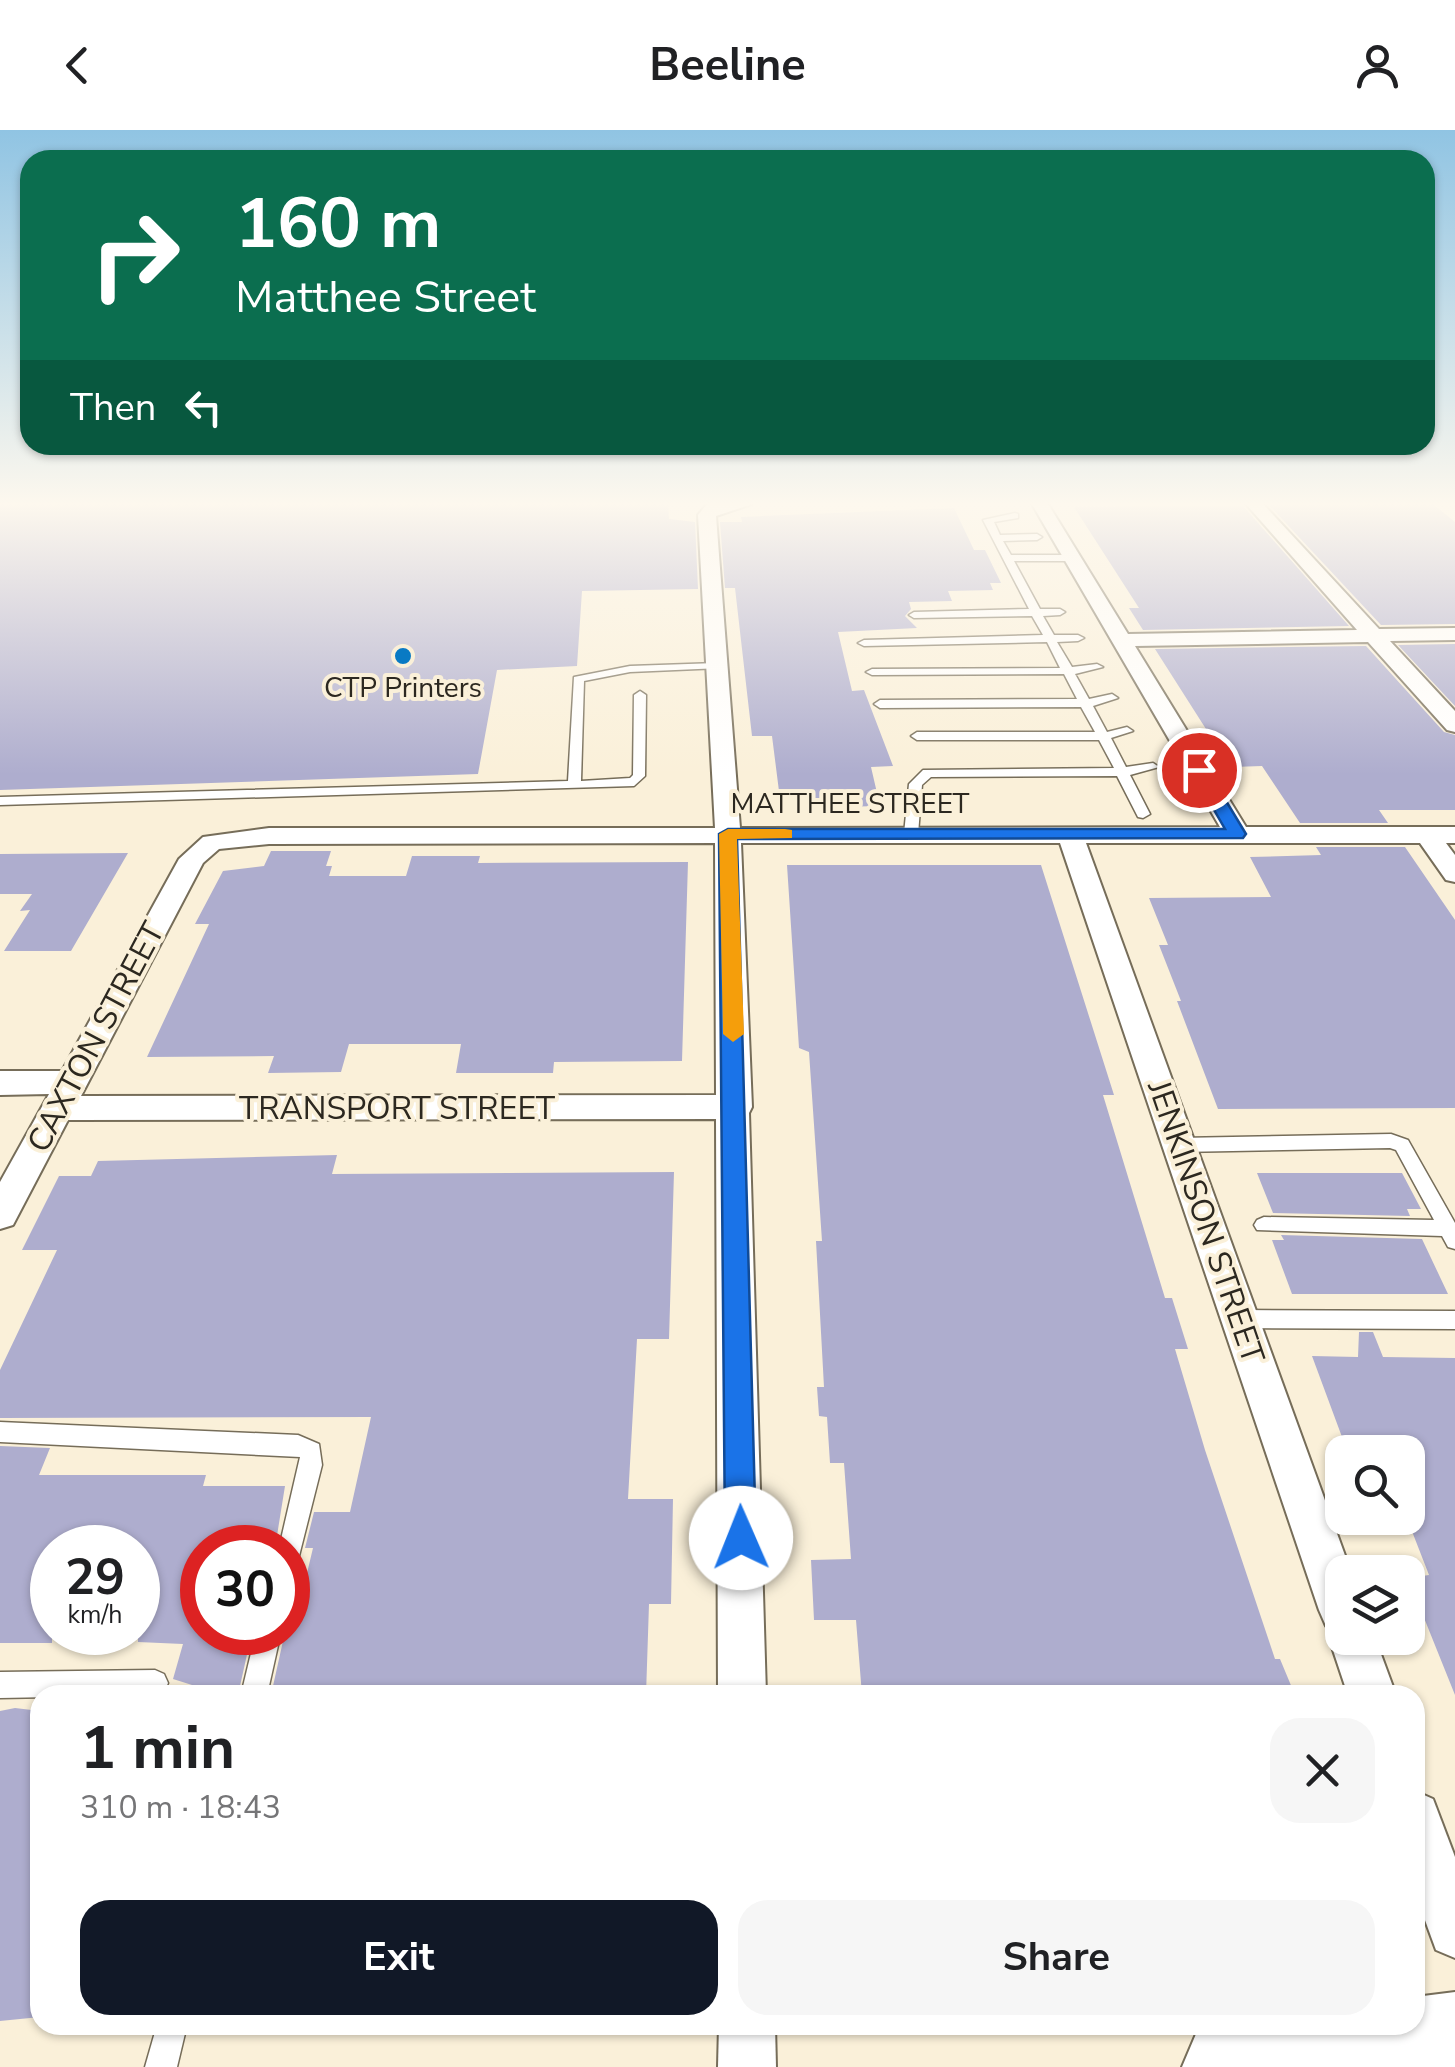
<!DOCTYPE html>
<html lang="en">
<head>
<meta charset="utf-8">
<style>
  :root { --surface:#fff; --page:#f6f6f6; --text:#202124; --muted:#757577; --accent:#111827 }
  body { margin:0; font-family:"Nunito Sans",sans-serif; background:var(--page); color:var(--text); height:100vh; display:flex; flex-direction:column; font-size:38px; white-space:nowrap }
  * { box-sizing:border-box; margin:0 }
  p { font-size:32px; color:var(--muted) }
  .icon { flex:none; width:55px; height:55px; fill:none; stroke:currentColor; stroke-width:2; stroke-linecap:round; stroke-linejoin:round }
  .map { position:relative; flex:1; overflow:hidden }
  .drawer { position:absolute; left:30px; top:1555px; width:1395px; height:350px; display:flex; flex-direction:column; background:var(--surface); border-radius:30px; box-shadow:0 2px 8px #0004 }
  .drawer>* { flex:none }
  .guide { position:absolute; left:20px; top:20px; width:1415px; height:305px; border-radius:30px; box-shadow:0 2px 8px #0004; background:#0b6e4f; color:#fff; overflow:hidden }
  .controls { position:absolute; left:1325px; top:1305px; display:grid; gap:20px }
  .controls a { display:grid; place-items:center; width:100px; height:100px; border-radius:20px; background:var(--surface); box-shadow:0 2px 8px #0004; font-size:50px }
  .speed { position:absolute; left:30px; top:1395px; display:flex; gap:20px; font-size:50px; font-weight:700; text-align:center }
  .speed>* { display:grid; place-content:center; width:130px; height:130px; border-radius:50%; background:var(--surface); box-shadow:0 2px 8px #0004; line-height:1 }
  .speed small { font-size:25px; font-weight:400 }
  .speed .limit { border:15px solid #d22; background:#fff; color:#111 }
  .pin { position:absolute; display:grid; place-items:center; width:85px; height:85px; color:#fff; margin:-42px; border:5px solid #fff; border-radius:50%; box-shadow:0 2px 10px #0007 }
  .me { position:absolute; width:110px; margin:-55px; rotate:359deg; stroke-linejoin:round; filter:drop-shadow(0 0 8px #0008) }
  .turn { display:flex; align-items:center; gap:35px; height:210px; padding:0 50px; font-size:45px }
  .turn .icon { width:130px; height:130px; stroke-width:2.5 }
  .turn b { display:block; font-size:70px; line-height:85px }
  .then { display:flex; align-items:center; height:95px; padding:0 50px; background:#0003; gap:20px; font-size:38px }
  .round { display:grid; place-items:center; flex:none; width:105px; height:105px; border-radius:30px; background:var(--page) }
  .summary { display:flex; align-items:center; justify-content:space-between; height:170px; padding:0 50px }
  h1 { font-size:60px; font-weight:700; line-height:75px }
  .button { display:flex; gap:20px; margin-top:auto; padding:20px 50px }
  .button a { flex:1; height:115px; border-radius:30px; background:var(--accent); color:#fff; font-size:40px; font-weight:700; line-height:115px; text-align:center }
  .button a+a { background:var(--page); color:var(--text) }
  header { display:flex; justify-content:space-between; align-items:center; height:130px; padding:0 50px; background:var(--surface); font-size:45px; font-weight:700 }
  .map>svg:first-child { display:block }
  .building { fill:#aeadce }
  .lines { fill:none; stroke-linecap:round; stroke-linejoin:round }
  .service-casing { stroke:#766d59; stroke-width:3 }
  .minor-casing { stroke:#766d59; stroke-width:4 }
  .primary-casing { stroke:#766d59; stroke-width:4 }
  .service { fill:#fff; fill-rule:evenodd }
  .minor { fill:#fff; fill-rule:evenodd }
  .primary { fill:#fff; fill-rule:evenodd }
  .route { fill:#1a73e8; stroke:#114b97; stroke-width:2.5 }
  .slow { fill:#f59e0b }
  .poi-dot { fill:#097ac4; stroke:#faf0d9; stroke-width:4 }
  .labels { text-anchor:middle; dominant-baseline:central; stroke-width:8; stroke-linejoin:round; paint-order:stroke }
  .far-poi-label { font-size:28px; fill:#2c2820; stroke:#faf0d9 }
  .far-street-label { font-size:28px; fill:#2c2820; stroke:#faf0d9 }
  .street-label { font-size:32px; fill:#2c2820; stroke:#faf0d9 }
</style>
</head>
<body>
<header><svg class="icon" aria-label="back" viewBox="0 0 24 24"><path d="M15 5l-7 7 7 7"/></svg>Beeline<svg class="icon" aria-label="person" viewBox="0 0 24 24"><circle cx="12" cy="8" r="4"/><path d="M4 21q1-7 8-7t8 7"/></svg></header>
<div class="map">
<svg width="1455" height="1937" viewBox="0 0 1455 1937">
  <rect width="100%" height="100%" fill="#faf0d9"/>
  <!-- building -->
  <g class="building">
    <path d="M0,374H668L669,389L695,392L698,459L582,461L577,536L497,540L478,644L0,660Z"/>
    <path d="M1433,374L1455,392V494L1381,495L1269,375Z"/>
    <path d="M1235,376H1243L1349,496L1143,500L1129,478H1139L1074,377Z"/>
    <path d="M954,378L974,420H985L1001,453H990L993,460L948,461L952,471L909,472L911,479L905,486L917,498L838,502L852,561L864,560L893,636L871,637L880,676L836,677L835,673L809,674V668L780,669L772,606H752L735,458H725L720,392H742L741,387Z"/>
    <path d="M1455,514V576L1398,515Z"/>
    <path d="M1366,516L1444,602L1455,605V680H1379L1388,693H1300L1262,636L1233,637L1227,632L1155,519Z"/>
    <path d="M1316,717H1405L1455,790V978L1218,979L1177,871H1181L1159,815H1168L1149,768L1271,767L1250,727L1321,725Z"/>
    <path d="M271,721H331L326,736H332L329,746H406L412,726H480L478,733L688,732L682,931L554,932L553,943H456L461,914H349L341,942L268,943L274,926L147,927L209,794H195L223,741L264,736Z"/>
    <path d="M128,723L71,821H4L30,780L20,781L32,764H0V724Z"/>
    <path d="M787,735H1041L1114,965H1103L1165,1168H1172L1188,1219H1175L1205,1320L1275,1529H1280L1295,1565H862L856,1490H814L811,1430L851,1429L844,1333H830L827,1287L819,1286L817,1257H824L816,1111H822L809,922L799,918Z"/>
    <path d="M337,1025L332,1044L674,1042L669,1209H637L628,1369H673L671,1474H649L646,1565H271L285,1502H293L313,1418H305L314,1382H350L371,1287L0,1288V1240L57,1120H22L59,1046H91L98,1031Z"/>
    <path d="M1257,1043H1402L1421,1079H1407L1410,1086L1273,1083Z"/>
    <path d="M1281,1105L1422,1109L1448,1164H1292L1272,1110H1284Z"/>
    <path d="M1359,1202H1373L1383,1227L1455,1228V1565L1408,1448L1429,1445L1408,1391V1322H1380L1374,1307H1342L1312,1226L1358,1227Z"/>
    <path d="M0,1316L50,1318L39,1345H206L203,1356H285L275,1418H202V1502H252L238,1565H190L192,1555L173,1549L183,1514L138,1512V1418H52V1513H0Z"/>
    <path d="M15,1578L40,1581V1887L0,1891V1581Z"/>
  </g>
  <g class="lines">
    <defs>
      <g id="service">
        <path d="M1015,383L1018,384V388L994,392L1000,405L1037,404L1042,407L1037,410L1003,411L1011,425H1074L1079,428L1074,431H1014L1040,479H1060L1065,482L1060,485L1043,486L1054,505H1078L1084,508L1078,511L1057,512L1072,537L1097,534L1103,537L1075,544L1089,569L1112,564L1118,568L1093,576L1107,602L1127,597L1133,601L1111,608L1126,637L1153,633L1159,637L1130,645L1150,684L1143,688L1138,687L1117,646L931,647L922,655L918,704L911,708L906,707L904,704L909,654L923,640L1114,638L1099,610H917L911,606L917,602H1095L1081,577L880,578L874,574L880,570L1077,569L1064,544L872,545L866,542L872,539L1060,538L1047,512L864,516L858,513L864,510L1043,505L1032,486L914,488L909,485L914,482L1029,479L983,390Z"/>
        <path d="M717,533L721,534V538L630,542L584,551L581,651L630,648L633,645L634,565L640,561L646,565L645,646L634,656L0,675V667L568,651L574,547L630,536Z"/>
        <path d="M1391,1004L1408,1010L1455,1093V1119L1448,1117L1442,1106L1257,1100L1254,1095L1257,1090L1264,1087L1434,1090L1396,1020L1390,1018L1179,1022L1173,1020L1170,1015L1173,1010L1179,1008Z"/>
        <path d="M1241,1180L1455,1181V1199L1241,1198L1234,1195L1231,1189L1234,1183Z"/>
        <path d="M0,1292L298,1305L319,1314L322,1335L296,1438L288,1442V1418H279L300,1327L0,1312Z"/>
        <path d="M256,1502H281L267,1565H241Z"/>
        <path d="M155,1540L164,1544L168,1553L164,1562L157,1565L0,1568V1542Z"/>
        <path d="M157,1895H187L177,1937H145Z"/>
      </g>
      <g id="minor">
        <path d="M707,374H752L716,386L740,698L1220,697L1032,374H1048L1128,504L1357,500L1246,374H1263L1379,499L1455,498V510L1390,511L1455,581V602L1447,600L1368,512L1135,516L1246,697H1455V713H1446L1455,725V752L1446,750L1420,713H1086L1351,1442H1342V1508H1375L1396,1565H1348L1329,1508L1332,1499L1326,1496L1319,1480L1060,713H741L752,977L749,983L766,1565H718L716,989L68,990L13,1095L0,1099V1052L49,964L0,965V941H62L179,729L203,707L269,698H715L698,385ZM715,713L716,965L81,966L203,733L219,719L269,714Z"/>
        <path d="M1415,1661L1433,1669L1455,1727V1828L1436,1820L1415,1763Z"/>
        <path d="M719,1895H775L776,1937H718Z"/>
      </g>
      <path id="primary" d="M1455,1862V1937H1182L1196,1904L1218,1895H1415V1867Z"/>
    </defs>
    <!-- service casing -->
    <use href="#service" class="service-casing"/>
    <!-- minor casing -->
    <use href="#minor" class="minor-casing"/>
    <!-- primary casing -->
    <use href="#primary" class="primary-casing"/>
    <!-- service -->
    <use href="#service" class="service"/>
    <!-- minor -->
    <use href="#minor" class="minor"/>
    <!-- primary -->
    <use href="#primary" class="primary"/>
  </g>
  <!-- sky -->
  <linearGradient id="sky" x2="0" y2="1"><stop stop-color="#90c4e3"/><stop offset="0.58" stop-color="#fdf8ee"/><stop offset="1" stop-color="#fdf8ee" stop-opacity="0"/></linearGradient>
  <rect width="1455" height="645" fill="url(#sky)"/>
  <!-- route -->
  <path class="route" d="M1193,636H1205L1246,704L1243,708L737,709L756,1408L752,1419L741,1423L730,1419L725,1408L719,704L728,699H1225L1191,640Z"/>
  <!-- slow -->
  <path class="slow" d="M785,699L792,700V708L737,709L744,904L733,912L723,904L719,704L728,699Z"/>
  <!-- markers -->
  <circle class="poi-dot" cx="403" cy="526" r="10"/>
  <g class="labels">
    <!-- far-poi labels -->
    <g class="far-poi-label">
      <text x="403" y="558">CTP Printers</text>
    </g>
    <!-- far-street labels -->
    <g class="far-street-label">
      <text x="850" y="674">MATTHEE STREET</text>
    </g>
    <!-- street labels -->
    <g class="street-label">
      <text transform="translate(96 907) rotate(-62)">CAXTON STREET</text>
      <text x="397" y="978">TRANSPORT STREET</text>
      <text transform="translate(1206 1092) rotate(71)">JENKINSON STREET</text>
    </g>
  </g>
</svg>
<div class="controls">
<a><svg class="icon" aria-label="search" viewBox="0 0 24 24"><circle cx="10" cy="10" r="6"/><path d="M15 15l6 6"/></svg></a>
<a><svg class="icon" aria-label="layers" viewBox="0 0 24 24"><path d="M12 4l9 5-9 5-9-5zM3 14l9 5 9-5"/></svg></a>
</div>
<div class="speed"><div>29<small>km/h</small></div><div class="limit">30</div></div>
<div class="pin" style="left:1199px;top:640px;background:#d93025"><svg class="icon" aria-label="arrive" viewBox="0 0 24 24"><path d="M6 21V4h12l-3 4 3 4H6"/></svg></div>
<svg class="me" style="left:741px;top:1408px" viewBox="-20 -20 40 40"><circle r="19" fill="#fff"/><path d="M0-13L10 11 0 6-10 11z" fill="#1a73e8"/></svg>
<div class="guide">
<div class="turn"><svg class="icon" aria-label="right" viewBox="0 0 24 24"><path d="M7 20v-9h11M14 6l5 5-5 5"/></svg><div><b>160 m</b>Matthee Street</div></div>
<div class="then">Then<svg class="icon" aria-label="left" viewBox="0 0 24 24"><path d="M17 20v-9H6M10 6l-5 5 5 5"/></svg></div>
</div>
<section class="drawer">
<div class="summary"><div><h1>1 min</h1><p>310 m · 18:43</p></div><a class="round"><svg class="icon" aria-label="close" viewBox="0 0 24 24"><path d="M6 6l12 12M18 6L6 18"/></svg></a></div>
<div class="button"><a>Exit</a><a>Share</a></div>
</section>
</div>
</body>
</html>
